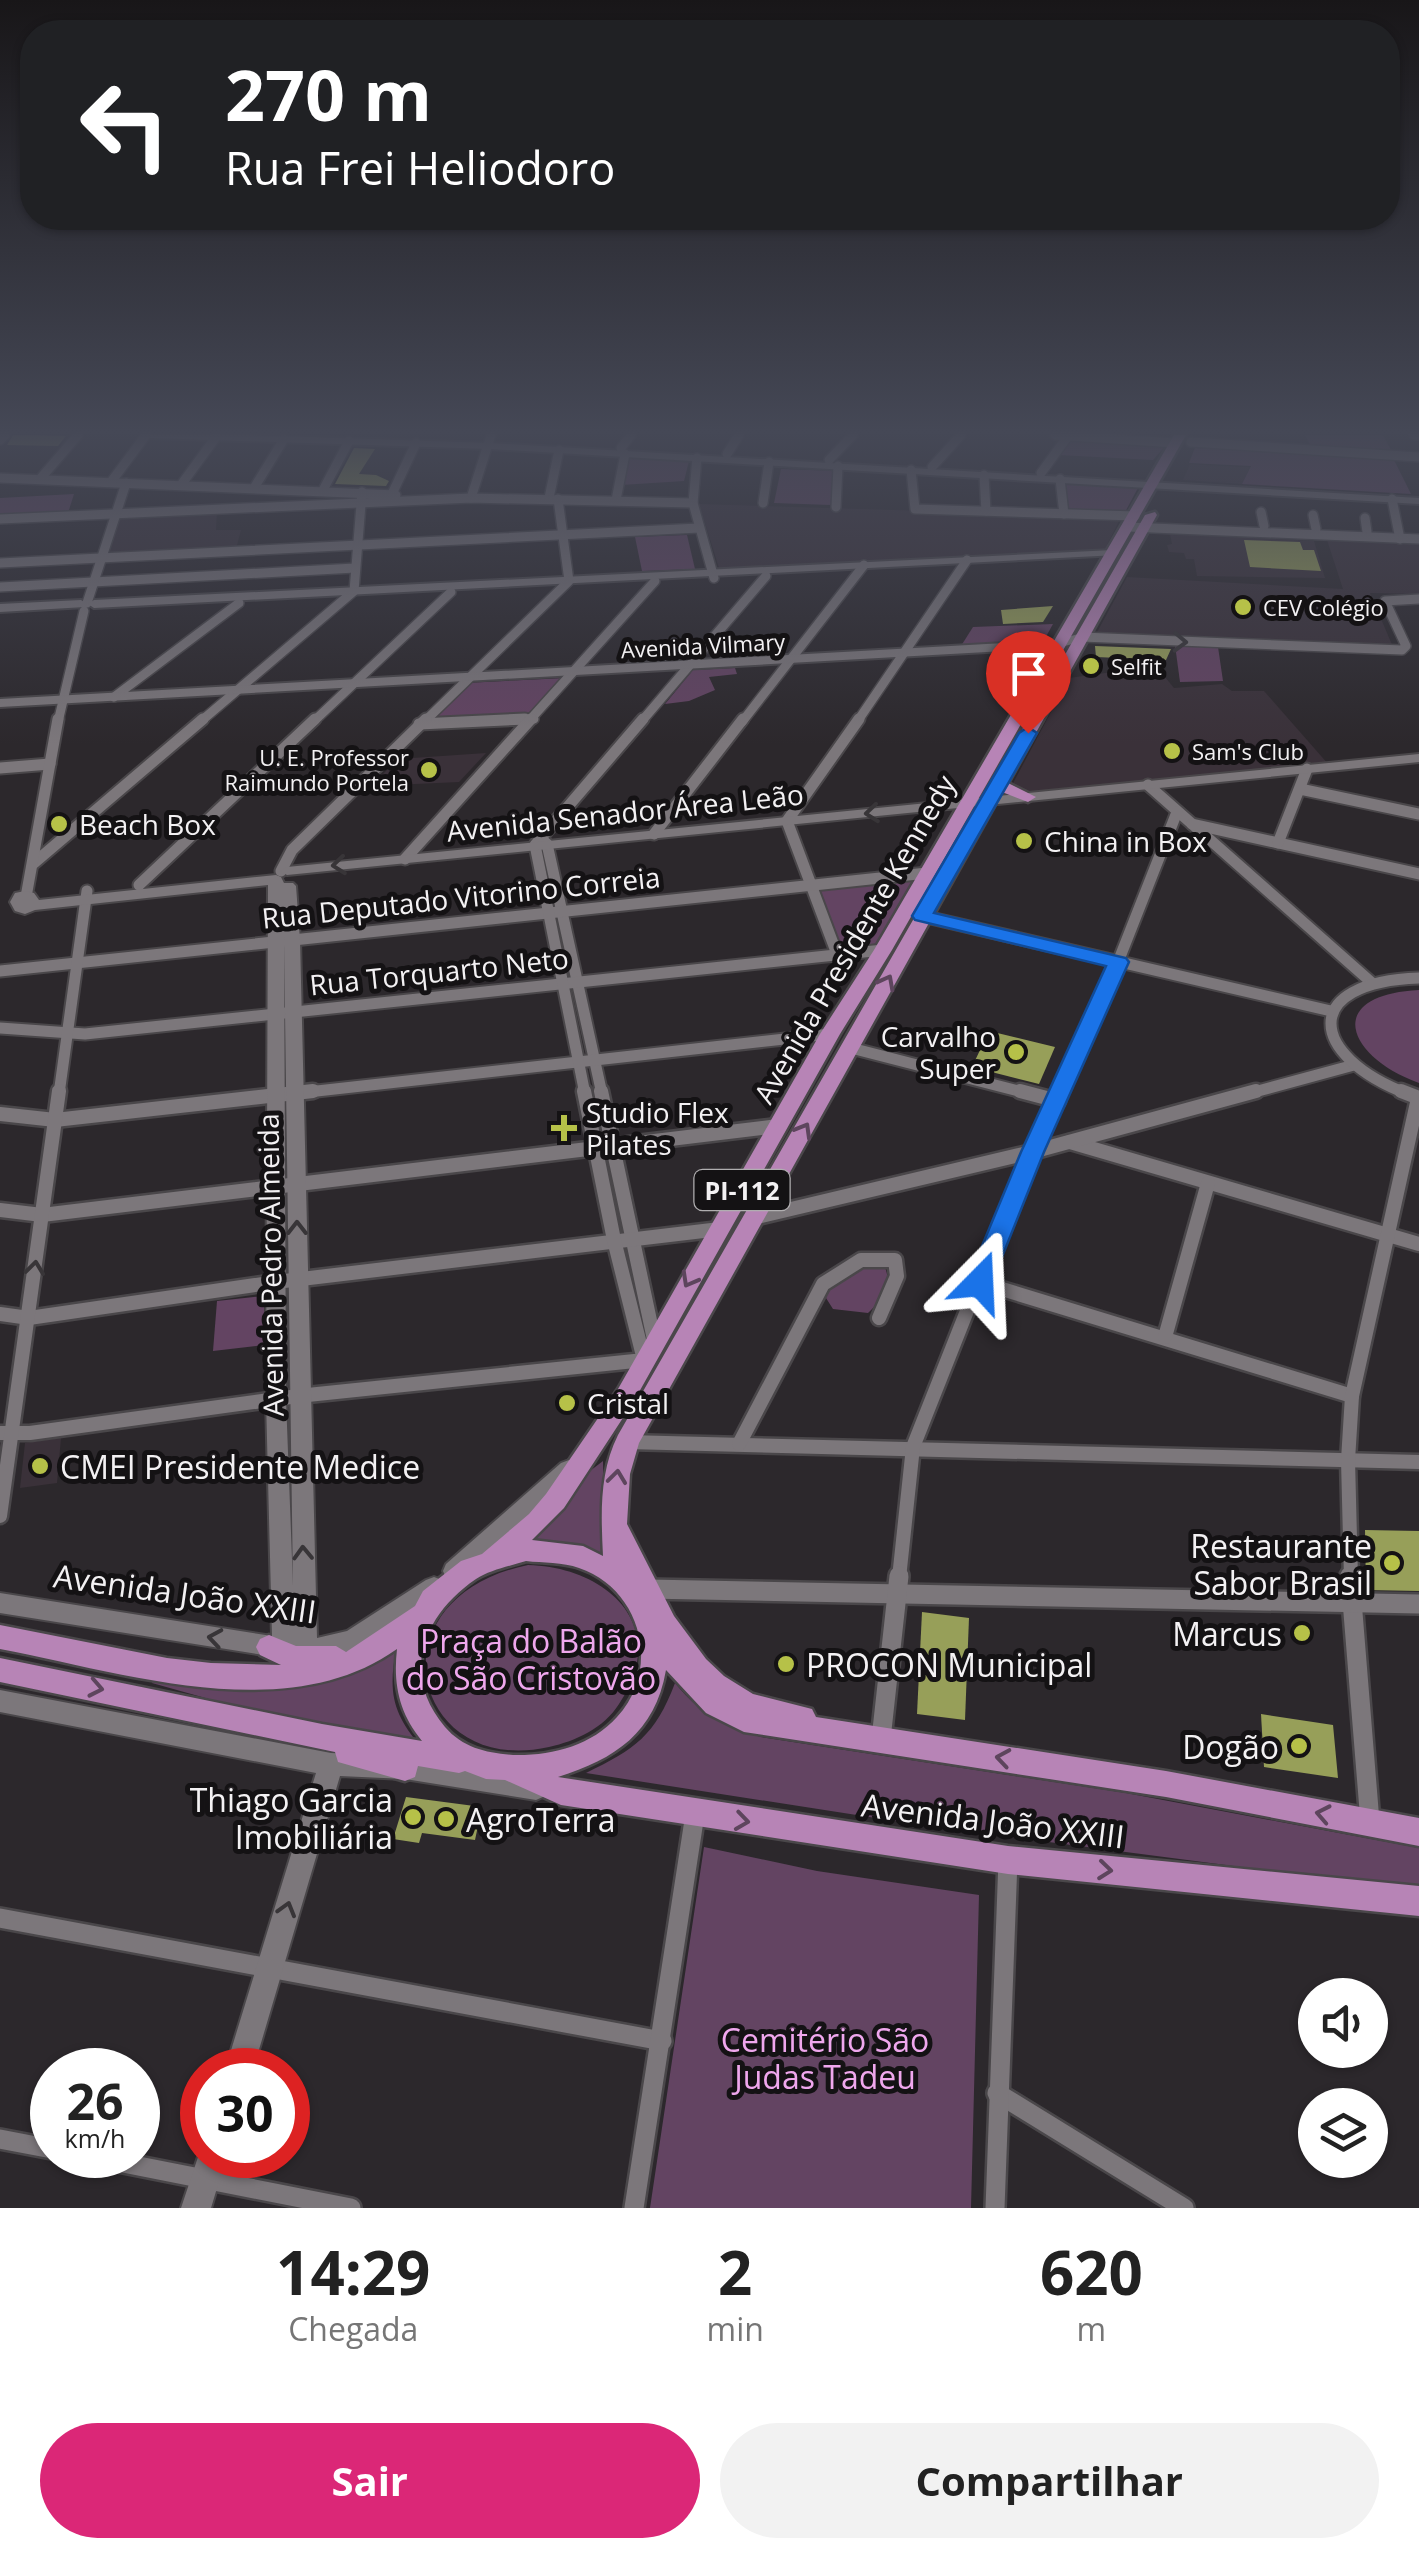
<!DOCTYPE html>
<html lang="pt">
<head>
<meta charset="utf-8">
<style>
  :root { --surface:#fff; --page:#f2f2f2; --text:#222; --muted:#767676; --accent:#db2777 }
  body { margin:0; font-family:"Open Sans",sans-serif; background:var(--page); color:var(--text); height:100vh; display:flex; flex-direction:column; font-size:38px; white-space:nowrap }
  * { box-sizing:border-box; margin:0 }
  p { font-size:32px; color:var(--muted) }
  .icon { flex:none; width:55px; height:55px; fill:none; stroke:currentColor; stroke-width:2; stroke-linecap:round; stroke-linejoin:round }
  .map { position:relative; height:2208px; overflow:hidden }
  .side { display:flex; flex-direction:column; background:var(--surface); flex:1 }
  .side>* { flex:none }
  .guide { position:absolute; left:20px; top:20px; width:1380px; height:210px; border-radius:40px; box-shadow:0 2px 8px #0004; background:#202124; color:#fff; overflow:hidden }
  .tools { position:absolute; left:1298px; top:1978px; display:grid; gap:20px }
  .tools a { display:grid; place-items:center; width:90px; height:90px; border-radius:50%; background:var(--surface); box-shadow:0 2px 8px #0004; font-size:50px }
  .speed { position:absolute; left:30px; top:2048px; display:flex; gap:20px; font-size:50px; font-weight:700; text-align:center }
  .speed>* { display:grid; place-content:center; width:130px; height:130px; border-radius:50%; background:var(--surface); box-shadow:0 2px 8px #0004; line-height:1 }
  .speed small { font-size:25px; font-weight:400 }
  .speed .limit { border:15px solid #d22; background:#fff; color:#111 }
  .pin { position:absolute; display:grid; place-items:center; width:85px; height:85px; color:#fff; margin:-102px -42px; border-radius:50% 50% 50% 0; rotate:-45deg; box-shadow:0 0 10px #0007 }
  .pin .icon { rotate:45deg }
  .me { position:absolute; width:110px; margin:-55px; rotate:21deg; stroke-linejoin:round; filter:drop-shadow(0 0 8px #0008) }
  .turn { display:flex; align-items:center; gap:35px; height:210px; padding:0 40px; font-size:45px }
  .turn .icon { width:130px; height:130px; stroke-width:2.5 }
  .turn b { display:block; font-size:70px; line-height:85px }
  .eta { display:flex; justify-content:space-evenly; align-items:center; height:170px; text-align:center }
  .eta b { font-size:60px; font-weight:700; line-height:70px }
  .cta { display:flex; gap:20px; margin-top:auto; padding:20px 40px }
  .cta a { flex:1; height:115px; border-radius:60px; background:var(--accent); color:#fff; font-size:40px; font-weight:700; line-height:115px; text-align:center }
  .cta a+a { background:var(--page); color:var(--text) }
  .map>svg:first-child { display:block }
  .built { fill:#3a3139 }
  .green { fill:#634462 }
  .building { fill:#979f59 }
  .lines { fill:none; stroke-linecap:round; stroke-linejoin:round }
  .street-far3-casing { stroke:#4a474a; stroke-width:12 }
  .street-far2-casing { stroke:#4a474a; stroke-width:15 }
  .street-far1-casing { stroke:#4a474a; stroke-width:19 }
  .street-casing { stroke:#4a474a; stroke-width:24 }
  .secondary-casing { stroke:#4a474a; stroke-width:4 }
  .primary-casing { stroke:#4a474a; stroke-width:5 }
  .street-far3 { stroke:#7c777b; stroke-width:9 }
  .street-far2 { stroke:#7c777b; stroke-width:11 }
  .street-far1 { stroke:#7c777b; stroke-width:14 }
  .street { stroke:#7c777b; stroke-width:19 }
  .secondary { fill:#7c777b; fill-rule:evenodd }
  .primary { fill:#b784b6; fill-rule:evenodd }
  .oneway { stroke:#383538 }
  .oneway2 { stroke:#5d455d }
  .route { fill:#1a73e8; stroke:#114b97; stroke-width:2.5 }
  .poi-dot { fill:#b6c148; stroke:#141214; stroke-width:4 }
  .labels { text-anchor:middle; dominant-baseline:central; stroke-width:10; stroke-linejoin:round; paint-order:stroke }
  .far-poi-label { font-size:22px; fill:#f3f1f3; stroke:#141214; text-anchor:start }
  .far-street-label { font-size:22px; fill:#f3f1f3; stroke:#141214 }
  .shield { fill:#141214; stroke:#b0aeb0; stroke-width:2.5 }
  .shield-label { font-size:25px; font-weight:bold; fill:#f3f1f3 }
  .street-label { font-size:28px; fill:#f3f1f3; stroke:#141214 }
  .poi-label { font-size:28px; fill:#f3f1f3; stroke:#141214; text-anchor:start }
  .near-poi-label { font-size:32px; fill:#f3f1f3; stroke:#141214; text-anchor:end }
  .near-street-label { font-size:32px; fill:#f3f1f3; stroke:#141214 }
  .near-park-label { font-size:32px; fill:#efa7ed; stroke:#141214 }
</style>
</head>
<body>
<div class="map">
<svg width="1419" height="2208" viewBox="0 0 1419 2208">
  <rect width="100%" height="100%" fill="#2c282c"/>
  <!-- built -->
  <g class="built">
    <path d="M1190,464L1221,466L1250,467L1242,484L1183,480Z"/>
    <path d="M699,504L1121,517L1104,551L719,568Z"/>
    <path d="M217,512L216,530H241L236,549L107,556L121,515Z"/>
    <path d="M1170,534L1314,541L1325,578L1197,576L1194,559H1186L1184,553L1169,552L1167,545L1172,544Z"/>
    <path d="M1326,537L1419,541V594L1370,593L1393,647L1096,634L1127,577L1343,589Z"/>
    <path d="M1156,666L1174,688L1222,684L1232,691H1264L1329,765L1031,794L1011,787L1069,678Z"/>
    <path d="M486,753L459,782L371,786L398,759Z"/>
    <path d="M61,1438L57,1483L20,1488L25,1443Z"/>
  </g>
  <!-- green -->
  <g class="green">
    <path d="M1305,435H1383L1392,452L1312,448Z"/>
    <path d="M1072,438L1167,444L1153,460L1059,455Z"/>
    <path d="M1196,445L1393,458L1411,494L1242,484L1251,466L1189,463Z"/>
    <path d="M630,458L689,461L684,481L621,485Z"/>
    <path d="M781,469L836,471L831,505L774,503Z"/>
    <path d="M1065,482L1139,486L1124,514L1067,512Z"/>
    <path d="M74,494L68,513L0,517V498Z"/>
    <path d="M687,535L695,569L642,571L635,537Z"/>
    <path d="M1053,624L1043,642L961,646L973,627Z"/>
    <path d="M1175,645L1218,647L1223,681L1180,682Z"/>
    <path d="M735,668L737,674L709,677L715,690L689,701L665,704L693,670Z"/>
    <path d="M566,678L527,717L429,722L465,683Z"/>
    <path d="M927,873L882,944L838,949L811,885Z"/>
    <path d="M1419,990V1083C1347,1057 1322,995 1419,990Z"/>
    <path d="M882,1262C895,1283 883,1298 868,1313L833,1309L826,1298C833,1269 856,1268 882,1262Z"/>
    <path d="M264,1296V1345L213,1351L217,1301Z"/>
    <path d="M603,1461L605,1555L574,1546L530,1542L582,1477Z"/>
    <path d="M528,1565C607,1567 672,1626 619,1704C604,1728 576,1741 549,1747C412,1778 368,1598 528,1565Z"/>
    <path d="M396,1649C388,1694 393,1713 421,1747L326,1732L152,1683L156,1675L210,1684L310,1686Z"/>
    <path d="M675,1683C700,1714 724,1726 761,1737L1126,1793L1419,1848V1890L940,1828L586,1773C635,1749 655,1736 675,1683Z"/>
    <path d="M704,1847L817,1871L979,1895L971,2208H650Z"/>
  </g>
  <!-- building -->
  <g class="building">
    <path d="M13,435H32L66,436L58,446L7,445Z"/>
    <path d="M354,448L375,449L359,474L376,475L389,481L386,486L335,484Z"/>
    <path d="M1244,540L1300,542L1303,550H1314L1321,571L1250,567Z"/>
    <path d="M1053,606L1043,622L1003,624L1001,610Z"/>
    <path d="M1095,646L1171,649L1166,660L1096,657Z"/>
    <path d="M989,1031L1055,1047L1039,1084L972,1067Z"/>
    <path d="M1365,1530L1419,1531V1591L1366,1590Z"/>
    <path d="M922,1612L969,1618L965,1720L917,1714Z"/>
    <path d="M1261,1714L1333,1725L1338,1778L1264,1767Z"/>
    <path d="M406,1797L482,1807L475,1840L422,1833L419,1843L393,1839Z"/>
  </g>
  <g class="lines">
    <defs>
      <g id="street-far3">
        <path d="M1055,435L1175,443"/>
        <path d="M1414,435H1419"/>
        <path d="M0,440L5,435"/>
        <path d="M1191,442L1419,457"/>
        <path d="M621,448L631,435"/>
        <path d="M727,454L739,435"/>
        <path d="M697,458L693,503L714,578"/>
        <path d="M829,460L853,435"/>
        <path d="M932,467L961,435"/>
        <path d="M911,470L915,509L1135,516"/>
        <path d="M1041,473L1068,436"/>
        <path d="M984,475L986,511"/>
        <path d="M0,478L396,495"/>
        <path d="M40,479L78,435"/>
        <path d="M1060,479L1064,514"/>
        <path d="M111,482L146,435"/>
        <path d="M181,485L216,437"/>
        <path d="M254,488L284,439"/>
        <path d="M323,490L349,441"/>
        <path d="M392,494L416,443"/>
        <path d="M471,498L491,435"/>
        <path d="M549,498L559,450"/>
        <path d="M1392,499L1400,539"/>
        <path d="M616,500L625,454"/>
        <path d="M763,503L769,462"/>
        <path d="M836,507L838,466"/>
        <path d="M1261,512L1264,526"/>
        <path d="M1313,515L1316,529"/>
        <path d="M1365,518L1367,532"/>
        <path d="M0,519L471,498L693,503"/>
        <path d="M1129,527L1419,539"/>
        <path d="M0,563L699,528"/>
        <path d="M0,587L355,568"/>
        <path d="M87,603L126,483"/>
        <path d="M1082,637L1402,650L1406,646L1385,601L1419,599"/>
        <path d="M114,697L239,603"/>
        <path d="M58,722L84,611"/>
        <path d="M200,722L354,591L362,492"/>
        <path d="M313,722L451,592"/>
        <path d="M424,722L569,581L558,499"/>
        <path d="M468,722L534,719"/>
        <path d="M528,722L655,581"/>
        <path d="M641,722L766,576"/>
        <path d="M742,722L864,565"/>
        <path d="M857,722L967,560"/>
      </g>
      <g id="street-far2">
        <path d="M419,724L525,719"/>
        <path d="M0,768L50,764"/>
        <path d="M1148,785L1371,982"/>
        <path d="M1300,789L1419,814"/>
        <path d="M1192,824L1419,874"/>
        <path d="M654,834L743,719"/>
        <path d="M541,839L547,844L602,1094"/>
        <path d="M1278,843L1307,769"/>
        <path d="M405,859L531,719"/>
        <path d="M34,863L203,719"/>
        <path d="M281,871L292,850L426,719"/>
        <path d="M139,885L315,719"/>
        <path d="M26,897L58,719"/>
        <path d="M922,916L1331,1011"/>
        <path d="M837,954L787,821L859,719"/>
        <path d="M0,971L927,873"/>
        <path d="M0,1028L85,1034L883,950"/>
        <path d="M851,1048L1030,1094"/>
        <path d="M59,1094L87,891"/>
        <path d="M290,1094L830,1034"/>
        <path d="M585,1094L535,845L643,719"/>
        <path d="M1059,1094L1118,962L1177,812"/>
        <path d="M1247,1094L1354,1065"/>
        <path d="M1408,1094C1308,1056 1299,982 1419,978"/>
      </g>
      <g id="street-far1">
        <path d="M601,1091L655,1344"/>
        <path d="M1020,1091L1058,1101"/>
        <path d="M1401,1091L1419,1098"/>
        <path d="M0,1114L55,1120L313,1091"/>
        <path d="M1070,1142L1419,1244"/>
        <path d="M0,1210L42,1215L778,1126"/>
        <path d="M753,1218L1032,1152L1256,1091"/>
        <path d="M979,1282L1352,1396"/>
        <path d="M0,1314L29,1318L276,1282L720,1229"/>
        <path d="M1165,1337L1208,1183"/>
        <path d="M0,1433H30L298,1396L644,1360L614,1240L584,1091"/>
        <path d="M627,1442L1419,1462"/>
        <path d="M739,1444L823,1284L861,1260H895L897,1276L879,1318"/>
        <path d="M0,1516L59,1091"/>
        <path d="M899,1578L913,1447L1009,1205L1060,1091"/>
        <path d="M1351,1578L1348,1460L1352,1396L1418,1098"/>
      </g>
      <g id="street">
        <path d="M1350,1576L1370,1822"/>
        <path d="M647,1589L1419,1604"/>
        <path d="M881,1739L899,1576"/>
        <path d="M0,1918L662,2041"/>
        <path d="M997,2093L1184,2208"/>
        <path d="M0,2139L52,2149"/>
        <path d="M83,2155L351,2208"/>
        <path d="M634,2208L695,1814"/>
        <path d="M995,2208L1008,1860"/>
      </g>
      <g id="secondary">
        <path d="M146,435H245L490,443L1419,498V504L490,449L151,438Z"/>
        <path d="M1113,550L1119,553L1117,555L94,608L88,604L94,600Z"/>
        <path d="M81,600L87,604L85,607L0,612V604Z"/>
        <path d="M1082,633L1086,634V640L1058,648L0,707V699L1057,640Z"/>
        <path d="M1419,754V762L287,875L280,871L287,867Z"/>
        <path d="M276,875L281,877L284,883H293L296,886L300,940L317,1638L347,1631L426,1580L434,1577L442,1580L445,1587L442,1594C408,1616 339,1672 298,1657L295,1650L292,1655L276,1657L0,1613V1593L272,1636L266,1399L268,885L35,910L25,914L15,911L10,902L15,893L25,891L34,893L39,900ZM284,936V940L293,1586L286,1399Z"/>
        <path d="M569,1460L577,1463L580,1469L577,1475L462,1578L454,1581L446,1578L443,1571L446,1564L561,1463Z"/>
        <path d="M0,1690L331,1753L405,1757L536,1776L545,1780L548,1788L545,1796L536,1800L405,1779L340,1776L253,2070H225L316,1773L0,1712Z"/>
        <path d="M202,2145V2155H227L211,2208H181Z"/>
      </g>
      <path id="primary" d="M1174,435H1186L892,950L840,1034L634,1401L564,1508L532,1540L583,1546L603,1556C601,1515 599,1473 618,1435L1145,515L1155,512L1157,515L1008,783L1036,797L1028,802L1002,792L639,1443L630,1474L627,1524L674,1616L706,1659L724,1676L753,1694L812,1709L816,1717L1166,1771L1419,1818V1846L1166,1797L744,1732L706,1713L666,1670C655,1733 615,1759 558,1777L1008,1846L1419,1886V1916L1008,1874L561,1805L505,1780L486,1779L465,1771L459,1773L418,1766L415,1777L405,1781L338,1762L335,1752L0,1682V1658L322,1724L422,1741C399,1713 393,1684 397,1649C286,1728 122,1672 0,1649V1625L167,1658L211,1663L281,1665L260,1655L256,1647L260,1639L269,1635L296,1646H336L346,1652L415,1606L423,1591L461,1561L482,1554L529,1514L546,1494L618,1389L820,1034L874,950ZM526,1561C543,1563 563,1562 579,1568C641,1589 662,1668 617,1717C591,1746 551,1756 513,1755C487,1753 463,1748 445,1727C400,1674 423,1615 476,1579C490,1570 510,1566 526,1561Z"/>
    </defs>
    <!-- street-far3 casing -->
    <use href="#street-far3" class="street-far3-casing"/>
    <!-- street-far2 casing -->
    <use href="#street-far2" class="street-far2-casing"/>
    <!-- street-far1 casing -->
    <use href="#street-far1" class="street-far1-casing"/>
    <!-- street casing -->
    <use href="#street" class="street-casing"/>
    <!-- secondary casing -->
    <use href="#secondary" class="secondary-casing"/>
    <!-- primary casing -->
    <use href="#primary" class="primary-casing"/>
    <!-- street-far3 -->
    <use href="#street-far3" class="street-far3"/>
    <!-- street-far2 -->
    <use href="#street-far2" class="street-far2"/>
    <!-- street-far1 -->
    <use href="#street-far1" class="street-far1"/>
    <!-- street -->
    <use href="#street" class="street"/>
    <!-- secondary -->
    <use href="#secondary" class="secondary"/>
    <!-- primary -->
    <use href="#primary" class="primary"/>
  </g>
  <!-- one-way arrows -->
  <defs><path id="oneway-chevron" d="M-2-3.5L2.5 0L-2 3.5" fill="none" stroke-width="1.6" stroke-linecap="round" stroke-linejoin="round" transform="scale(2.5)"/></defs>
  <g class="oneway">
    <use href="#oneway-chevron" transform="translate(1180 642) rotate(2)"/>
    <use href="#oneway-chevron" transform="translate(872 813) rotate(174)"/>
    <use href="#oneway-chevron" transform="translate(339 865) rotate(174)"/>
    <use href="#oneway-chevron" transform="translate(297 1228) rotate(-90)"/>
    <use href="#oneway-chevron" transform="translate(35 1268) rotate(-83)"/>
    <use href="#oneway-chevron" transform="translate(303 1553) rotate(-92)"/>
    <use href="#oneway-chevron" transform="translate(215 1638) rotate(-171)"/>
    <use href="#oneway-chevron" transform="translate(287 1909) rotate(-74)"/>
  </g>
  <g class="oneway2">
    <use href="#oneway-chevron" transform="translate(887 982) rotate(-62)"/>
    <use href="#oneway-chevron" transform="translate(804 1130) rotate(-60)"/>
    <use href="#oneway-chevron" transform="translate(689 1280) rotate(119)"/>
    <use href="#oneway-chevron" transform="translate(617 1477) rotate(-83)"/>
    <use href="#oneway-chevron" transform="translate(96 1688) rotate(11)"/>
    <use href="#oneway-chevron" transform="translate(1003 1758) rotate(-171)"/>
    <use href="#oneway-chevron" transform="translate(1323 1814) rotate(-169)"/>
    <use href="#oneway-chevron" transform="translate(742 1821) rotate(8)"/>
    <use href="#oneway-chevron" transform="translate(1105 1870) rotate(6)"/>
  </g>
  <!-- sky -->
  <linearGradient id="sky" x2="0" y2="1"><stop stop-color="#181618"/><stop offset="0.58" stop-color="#454856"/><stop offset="1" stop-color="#454856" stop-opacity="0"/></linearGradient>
  <rect width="1419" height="744" fill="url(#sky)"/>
  <!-- route -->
  <path class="route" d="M1028,727L1037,733L934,913L1126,958L1129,962L1044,1152L992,1282L988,1288H971L967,1282L1021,1152L1106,966L915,920L912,916L1019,733Z"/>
  <!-- markers -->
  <g class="poi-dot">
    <circle cx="1243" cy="607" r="10"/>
    <circle cx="1091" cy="666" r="10"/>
    <circle cx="1172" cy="751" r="10"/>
    <circle cx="429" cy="770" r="10"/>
    <circle cx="59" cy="824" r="10"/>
    <circle cx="1024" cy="841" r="10"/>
    <circle cx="1016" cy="1052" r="10"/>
    <path d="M559 1113h10v10h10v10h-10v10h-10v-10h-10v-10h10z"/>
    <circle cx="567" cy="1403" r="10"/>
    <circle cx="40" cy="1466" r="10"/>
    <circle cx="1392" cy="1563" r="10"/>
    <circle cx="1302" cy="1633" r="10"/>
    <circle cx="786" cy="1664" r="10"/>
    <circle cx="1299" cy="1746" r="10"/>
    <circle cx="413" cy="1817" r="10"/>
    <circle cx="446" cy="1819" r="10"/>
  </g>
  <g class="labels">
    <!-- far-poi labels -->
    <g class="far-poi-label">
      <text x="1263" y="607">CEV Colégio</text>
      <text x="1111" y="666">Selfit</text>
      <text x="1192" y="751">Sam's Club</text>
      <text x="409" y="757" text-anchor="end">U. E. Professor<tspan x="409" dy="25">Raimundo Portela</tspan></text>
    </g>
    <!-- far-street labels -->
    <g class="far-street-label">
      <text transform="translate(703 645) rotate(-3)">Avenida Vilmary</text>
    </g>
    <!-- shield labels -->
    <rect class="shield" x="694.5" y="1170" width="95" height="40" rx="8"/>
    <g class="shield-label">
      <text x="742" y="1190">PI-112</text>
    </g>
    <!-- street labels -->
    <g class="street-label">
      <text transform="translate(625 812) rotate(-6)">Avenida Senador Área Leão</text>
      <text transform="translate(461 897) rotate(-6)">Rua Deputado Vitorino Correia</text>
      <text transform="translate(854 939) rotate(-60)">Avenida Presidente Kennedy</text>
      <text transform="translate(439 971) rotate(-6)">Rua Torquarto Neto</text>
      <text transform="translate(270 1265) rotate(-91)">Avenida Pedro Almeida</text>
    </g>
    <!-- poi labels -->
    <g class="poi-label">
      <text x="79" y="824">Beach Box</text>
      <text x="1044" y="841">China in Box</text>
      <text x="996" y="1036" text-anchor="end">Carvalho<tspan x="996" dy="32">Super</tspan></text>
      <text x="586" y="1112">Studio Flex<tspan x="586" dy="32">Pilates</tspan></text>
      <text x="587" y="1403">Cristal</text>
    </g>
    <!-- near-poi labels -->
    <g class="near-poi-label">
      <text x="60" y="1466" text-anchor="start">CMEI Presidente Medice</text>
      <text x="1372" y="1545">Restaurante<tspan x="1372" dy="37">Sabor Brasil</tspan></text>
      <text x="1282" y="1633">Marcus</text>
      <text x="806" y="1664" text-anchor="start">PROCON Municipal</text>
      <text x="1279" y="1746">Dogão</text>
      <text x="393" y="1799">Thiago Garcia<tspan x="393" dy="37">Imobiliária</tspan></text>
      <text x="466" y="1819" text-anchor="start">AgroTerra</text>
    </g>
    <!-- near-street labels -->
    <g class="near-street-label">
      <text transform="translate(185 1593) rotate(8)">Avenida João XXIII</text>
      <text transform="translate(993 1820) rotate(7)">Avenida João XXIII</text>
    </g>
    <!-- near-park labels -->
    <g class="near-park-label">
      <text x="531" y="1640">Praça do Balão<tspan x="531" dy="37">do São Cristovão</tspan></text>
      <text x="825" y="2039">Cemitério São<tspan x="825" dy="37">Judas Tadeu</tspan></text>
    </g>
  </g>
</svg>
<div class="tools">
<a><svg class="icon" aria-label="sound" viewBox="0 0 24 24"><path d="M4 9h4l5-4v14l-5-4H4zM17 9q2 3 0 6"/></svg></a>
<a><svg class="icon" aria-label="layers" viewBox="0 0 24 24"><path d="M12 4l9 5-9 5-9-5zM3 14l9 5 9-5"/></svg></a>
</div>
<div class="speed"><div>26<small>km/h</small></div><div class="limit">30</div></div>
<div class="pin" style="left:1028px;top:733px;background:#d93025"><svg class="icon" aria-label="arrive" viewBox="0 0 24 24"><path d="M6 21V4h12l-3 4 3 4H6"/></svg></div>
<svg class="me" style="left:980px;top:1282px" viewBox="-20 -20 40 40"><path d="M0-17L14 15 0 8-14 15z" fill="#1a73e8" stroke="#fff" stroke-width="4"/></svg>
<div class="guide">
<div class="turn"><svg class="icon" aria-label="left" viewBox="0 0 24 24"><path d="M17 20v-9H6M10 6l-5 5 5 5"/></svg><div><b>270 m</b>Rua Frei Heliodoro</div></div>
</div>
</div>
<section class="side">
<div class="eta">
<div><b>14:29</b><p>Chegada</p></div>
<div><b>2</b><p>min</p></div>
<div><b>620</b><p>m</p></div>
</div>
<div class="cta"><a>Sair</a><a>Compartilhar</a></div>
</section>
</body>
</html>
